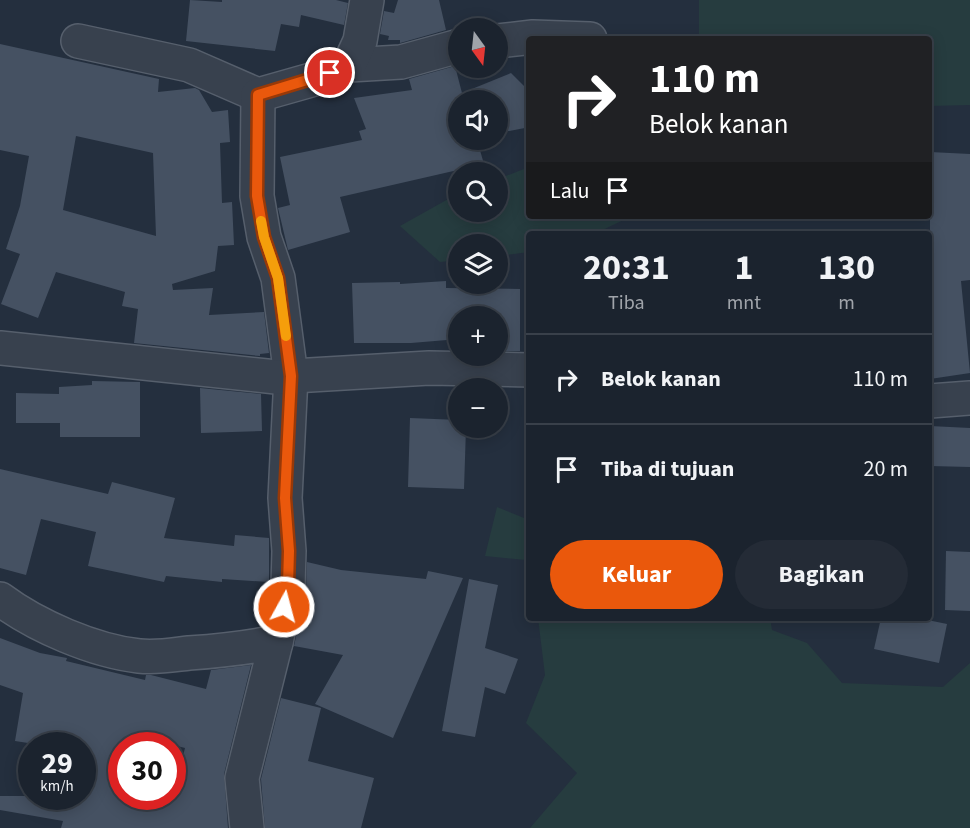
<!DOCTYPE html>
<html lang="id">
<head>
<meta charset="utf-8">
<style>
  :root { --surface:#1b232e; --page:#242b36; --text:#f1f3f6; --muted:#a0a4aa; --line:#39404a; --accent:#ea580c }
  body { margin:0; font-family:"Source Sans 3",sans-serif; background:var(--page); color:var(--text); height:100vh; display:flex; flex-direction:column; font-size:22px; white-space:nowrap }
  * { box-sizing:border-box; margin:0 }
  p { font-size:20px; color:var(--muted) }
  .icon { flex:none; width:33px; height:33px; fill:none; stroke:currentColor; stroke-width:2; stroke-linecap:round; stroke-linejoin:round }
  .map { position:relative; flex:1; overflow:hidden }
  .drawer { position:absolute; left:526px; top:231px; width:406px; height:390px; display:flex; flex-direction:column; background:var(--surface); border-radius:6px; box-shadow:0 3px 15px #0003,0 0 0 2px var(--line) }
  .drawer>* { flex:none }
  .hud { position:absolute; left:526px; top:36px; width:406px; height:183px; border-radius:6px; box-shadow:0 3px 15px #0003,0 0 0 2px var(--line); background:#202124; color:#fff; overflow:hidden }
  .needle { width:39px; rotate:165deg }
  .controls { position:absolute; left:448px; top:18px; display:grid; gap:12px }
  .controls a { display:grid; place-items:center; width:60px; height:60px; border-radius:50%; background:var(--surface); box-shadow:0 3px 15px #0003,0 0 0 2px var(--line); font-size:30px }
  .speed { position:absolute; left:18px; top:732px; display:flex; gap:12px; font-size:30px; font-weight:700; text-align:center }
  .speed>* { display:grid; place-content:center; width:78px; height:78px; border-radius:50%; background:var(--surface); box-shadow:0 3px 15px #0003,0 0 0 2px var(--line); line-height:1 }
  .speed small { font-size:15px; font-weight:400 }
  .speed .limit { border:9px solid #d22; background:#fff; color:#111 }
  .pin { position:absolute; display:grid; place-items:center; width:51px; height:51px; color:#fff; margin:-26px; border:3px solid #fff; border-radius:50%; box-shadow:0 2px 6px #0007 }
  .me { position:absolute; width:66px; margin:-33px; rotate:7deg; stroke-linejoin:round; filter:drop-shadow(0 0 4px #0008) }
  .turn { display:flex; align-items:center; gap:21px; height:126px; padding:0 24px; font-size:27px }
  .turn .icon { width:78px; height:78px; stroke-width:2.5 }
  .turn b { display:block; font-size:42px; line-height:51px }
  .then { display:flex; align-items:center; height:57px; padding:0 24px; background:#0003; gap:12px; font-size:22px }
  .eta { display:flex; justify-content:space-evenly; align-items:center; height:102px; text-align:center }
  .eta b { font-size:36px; font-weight:700; line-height:42px }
  .cta { display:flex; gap:12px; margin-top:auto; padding:12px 24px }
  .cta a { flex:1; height:69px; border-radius:36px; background:var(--accent); color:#fff; font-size:24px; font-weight:700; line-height:69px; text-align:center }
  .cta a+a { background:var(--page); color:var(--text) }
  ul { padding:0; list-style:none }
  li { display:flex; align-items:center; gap:18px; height:90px; padding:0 24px; border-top:2px solid var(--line) }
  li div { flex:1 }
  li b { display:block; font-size:22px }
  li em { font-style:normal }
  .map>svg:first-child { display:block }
  .green { fill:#263c3f }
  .building { fill:#455162; fill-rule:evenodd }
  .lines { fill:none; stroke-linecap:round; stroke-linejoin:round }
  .minor-casing { stroke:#565f6c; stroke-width:36 }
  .minor { stroke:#38414e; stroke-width:33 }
  .route-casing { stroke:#983908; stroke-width:15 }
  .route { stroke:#ea580c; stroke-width:10 }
  .slow { stroke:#f59e0b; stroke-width:10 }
</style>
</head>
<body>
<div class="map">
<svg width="970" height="828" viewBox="0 0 970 828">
  <rect width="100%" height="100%" fill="#242f3e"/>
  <!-- green -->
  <g class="green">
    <path d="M699,0H970V105L930,106V39H699Z"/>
    <path d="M529,167L530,216H632L594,234H530L529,252L498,256V244H459V260L440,262L400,226L459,193V212H498V179Z"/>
    <path d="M497,507L529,520V573L526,560L485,556Z"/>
    <path d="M538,618H770L772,630L807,643L842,683L943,687L970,663V828H530L577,773L526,723L545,675Z"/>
  </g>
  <!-- building -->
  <g class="building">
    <path d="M190,0L222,2V0H336L348,3L344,25L301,15L299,27L281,24L275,51L186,41Z"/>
    <path d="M398,0H439L446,30L400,43V40H388L389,36L380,34L384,11L394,13Z"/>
    <path d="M0,44L159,79L158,92L195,88L199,90L212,112L228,110L230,142L220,143L222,203L232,202L234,245L218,246L215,271L172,284L173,290L213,288L209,315L264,312L269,353L260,354V356L134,343L138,309L122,306L125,292L56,272L38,318L1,304L20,254L6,249L20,206L29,156L0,150ZM76,136L153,153L156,236L63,210Z"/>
    <path d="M455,66L462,93L511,73L530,92V127L498,133V100H459V140H477L484,164L340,197L350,232L288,250L278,208L290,205L280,157L362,140L359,131L366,129L354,98L412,90L409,79Z"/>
    <path d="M930,152L970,154V280L961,281L970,373L930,379Z"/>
    <path d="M446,281V288L520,289V351H498V316H459V339L411,343H354L352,283L400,282V284Z"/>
    <path d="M92,381L140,382V437H60V423H16V393L59,394V387L92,385Z"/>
    <path d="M200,388L261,394L262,431L201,433Z"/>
    <path d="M410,418L459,420V428H466L464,489L408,487Z"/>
    <path d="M930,426L970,428V467L930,466Z"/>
    <path d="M0,469L108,494L112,482L175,498L164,538L234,546L235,535L269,538V582L222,579V582L166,576L164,582L88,566L96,532L41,519L26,575L0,568Z"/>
    <path d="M946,551L970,552V611L945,610Z"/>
    <path d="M307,562L341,570L426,579L428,571L463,578L393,738L315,704L343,655L294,646L306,589Z"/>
    <path d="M469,579L498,585L485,648L518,659L505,694L485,687L475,737L442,731Z"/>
    <path d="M881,618H918L947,624L939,663L874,649Z"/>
    <path d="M0,638L40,653L67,658L66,661L145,680L146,675H151L206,689L211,670L251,665L224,774L228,828H61L63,821L0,810V796H82V746H28V743L15,741L23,693L0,685ZM130,734L185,748L173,796H115L122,769V746H128Z"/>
    <path d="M281,698L321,708L308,761L374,778L361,828H265L261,779Z"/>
  </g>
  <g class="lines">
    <defs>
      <g id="minor">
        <path d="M78,41L189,65L258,95L311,80L349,65L401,62L459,46"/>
        <path d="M498,41L533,37L590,39"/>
        <path d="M349,65L360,41L367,0"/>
        <path d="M258,95L257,196L264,237L278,278L291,376L285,498L289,551L288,585L276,642"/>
        <path d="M0,348L276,377L429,368L530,370"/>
        <path d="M930,401L970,398"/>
        <path d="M0,599C36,626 94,651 139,656C157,658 172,655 189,653C218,651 247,648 276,642L242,778L247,828"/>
      </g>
    </defs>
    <!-- minor casing -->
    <use href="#minor" class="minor-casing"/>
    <!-- minor -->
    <use href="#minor" class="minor"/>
  </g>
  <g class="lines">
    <defs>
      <path id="route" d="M284,607L288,585L289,551L285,498L291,376L278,278L264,237L257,196L258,95L330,73"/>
    </defs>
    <!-- route casing -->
    <use href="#route" class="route-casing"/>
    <!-- route -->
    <use href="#route" class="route"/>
    <!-- slow -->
    <path class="slow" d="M261,221L264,237L278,278L286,336"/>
  </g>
</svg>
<div class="controls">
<a><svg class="needle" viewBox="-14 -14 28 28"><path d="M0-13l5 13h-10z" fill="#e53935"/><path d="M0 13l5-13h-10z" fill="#a0a4aa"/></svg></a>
<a><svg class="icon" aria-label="sound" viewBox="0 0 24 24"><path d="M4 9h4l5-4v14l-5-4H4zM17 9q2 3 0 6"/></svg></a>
<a><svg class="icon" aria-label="search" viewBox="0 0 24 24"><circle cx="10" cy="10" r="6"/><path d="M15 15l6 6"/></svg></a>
<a><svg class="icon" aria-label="layers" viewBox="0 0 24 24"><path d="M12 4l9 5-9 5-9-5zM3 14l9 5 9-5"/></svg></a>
<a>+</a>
<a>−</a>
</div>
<div class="speed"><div>29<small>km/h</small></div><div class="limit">30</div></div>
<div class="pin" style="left:330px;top:73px;background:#d93025"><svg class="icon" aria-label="arrive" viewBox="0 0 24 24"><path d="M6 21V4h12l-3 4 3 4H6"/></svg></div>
<svg class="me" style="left:284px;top:607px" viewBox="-20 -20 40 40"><circle r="17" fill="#ea580c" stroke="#fff" stroke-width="3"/><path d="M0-11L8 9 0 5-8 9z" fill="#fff"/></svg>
<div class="hud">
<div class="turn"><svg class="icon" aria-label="right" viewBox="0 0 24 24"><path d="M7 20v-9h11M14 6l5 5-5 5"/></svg><div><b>110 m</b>Belok kanan</div></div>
<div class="then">Lalu<svg class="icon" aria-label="arrive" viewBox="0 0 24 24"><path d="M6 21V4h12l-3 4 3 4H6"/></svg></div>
</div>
<section class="drawer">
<div class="eta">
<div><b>20:31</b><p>Tiba</p></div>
<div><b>1</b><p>mnt</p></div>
<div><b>130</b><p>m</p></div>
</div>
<ul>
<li><svg class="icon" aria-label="right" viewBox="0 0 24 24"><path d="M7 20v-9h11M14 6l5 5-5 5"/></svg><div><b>Belok kanan</b></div><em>110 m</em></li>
<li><svg class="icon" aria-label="arrive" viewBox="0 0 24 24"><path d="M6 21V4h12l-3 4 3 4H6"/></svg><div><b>Tiba di tujuan</b></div><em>20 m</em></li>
</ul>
<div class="cta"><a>Keluar</a><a>Bagikan</a></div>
</section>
</div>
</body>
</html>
